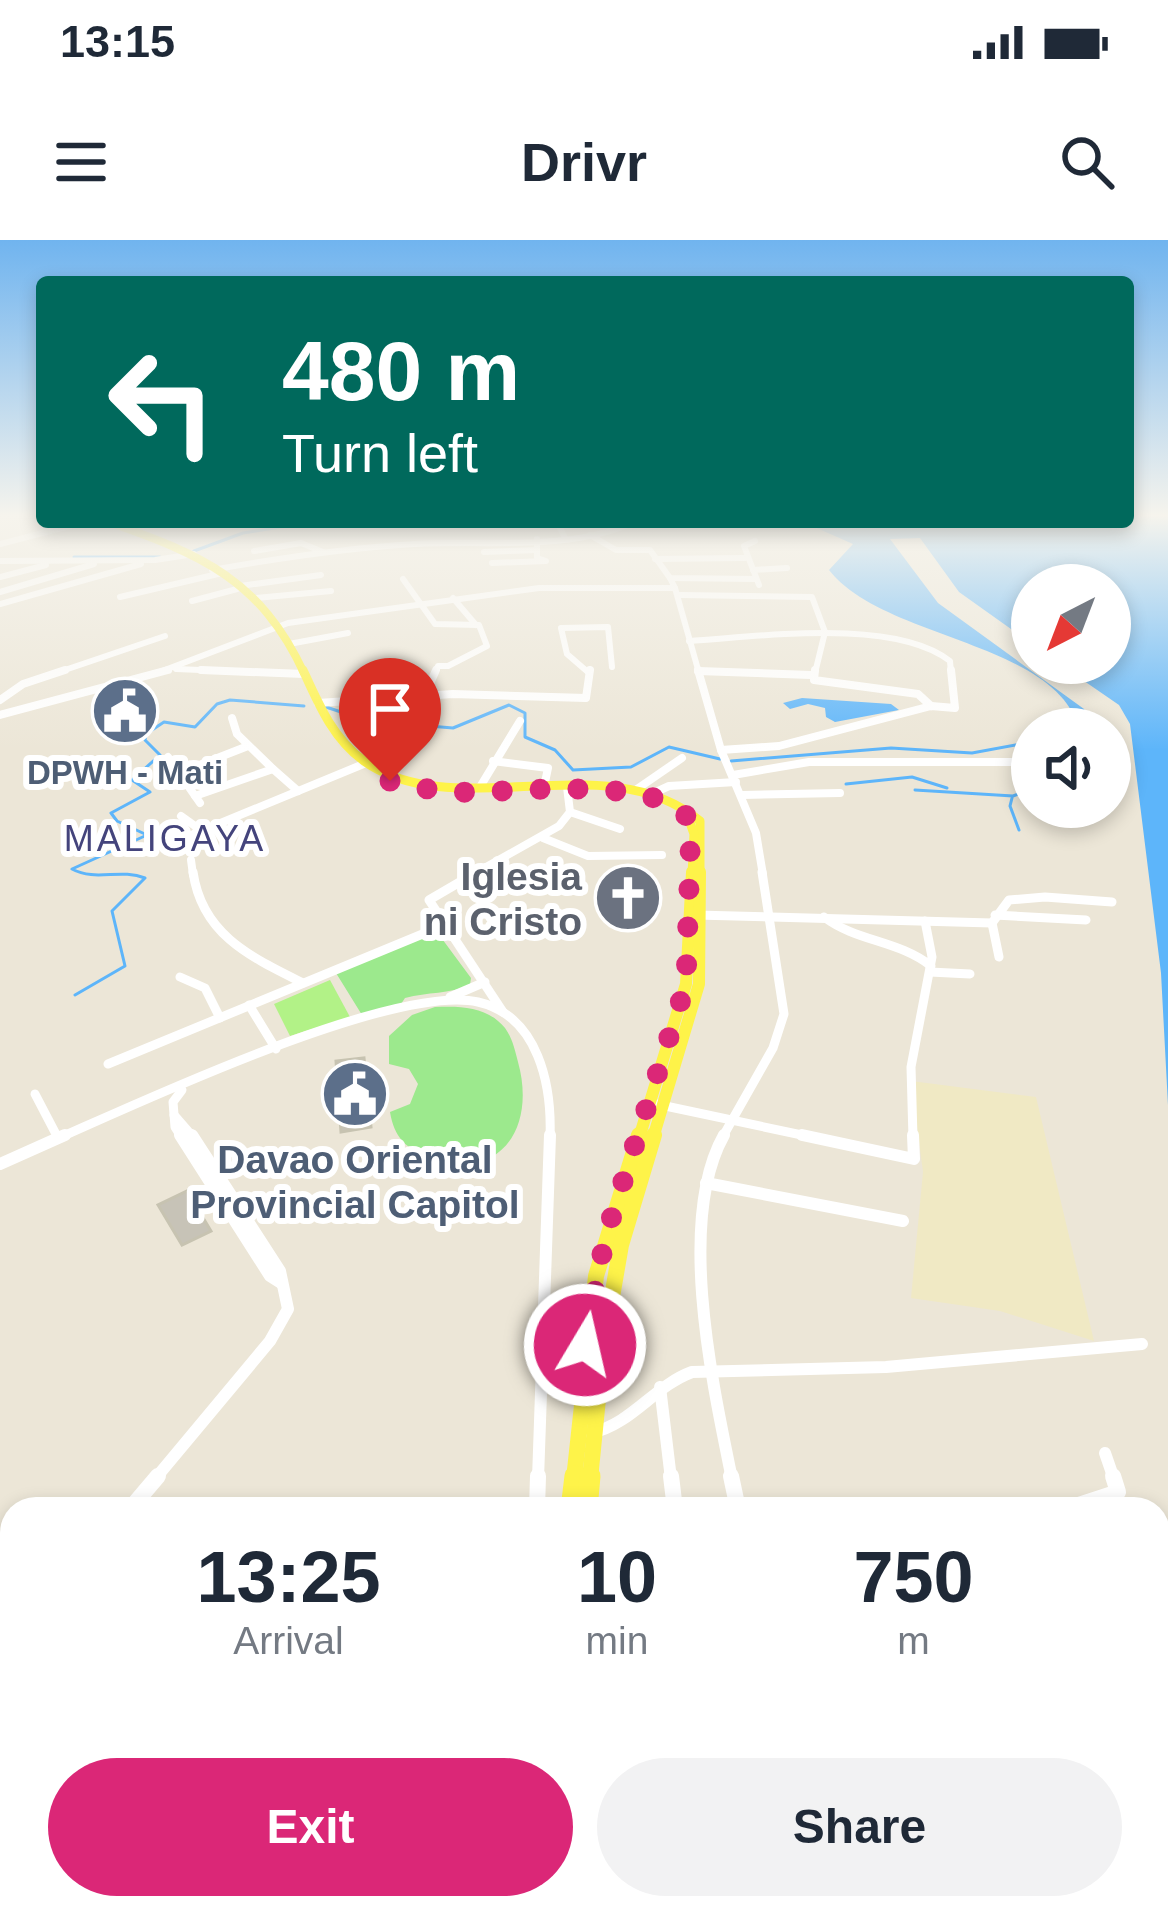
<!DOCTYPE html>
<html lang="en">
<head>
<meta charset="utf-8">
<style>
  :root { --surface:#fff; --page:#f2f2f3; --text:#1f2937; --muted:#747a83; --accent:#db2777 }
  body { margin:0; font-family:Helvetica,sans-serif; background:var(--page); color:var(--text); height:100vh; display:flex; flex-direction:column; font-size:45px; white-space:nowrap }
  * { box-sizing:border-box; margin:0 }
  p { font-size:39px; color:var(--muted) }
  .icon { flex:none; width:66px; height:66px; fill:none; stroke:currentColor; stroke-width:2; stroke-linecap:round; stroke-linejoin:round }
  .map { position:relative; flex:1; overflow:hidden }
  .drawer { position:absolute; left:0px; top:1257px; width:1170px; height:423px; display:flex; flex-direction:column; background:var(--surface); border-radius:36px 36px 0 0; box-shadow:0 6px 18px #0003 }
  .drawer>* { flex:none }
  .top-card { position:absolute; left:36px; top:36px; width:1098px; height:252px; border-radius:12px; box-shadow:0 6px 18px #0003; background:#00695c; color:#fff; overflow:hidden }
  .needle { width:78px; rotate:222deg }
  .buttons { position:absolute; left:1011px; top:324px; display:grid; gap:24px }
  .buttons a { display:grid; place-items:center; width:120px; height:120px; border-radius:50%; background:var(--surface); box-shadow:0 6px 18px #0003; font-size:60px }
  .pin { position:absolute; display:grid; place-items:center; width:102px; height:102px; color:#fff; margin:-123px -51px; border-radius:50% 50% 50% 0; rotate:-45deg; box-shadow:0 0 12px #0007 }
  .pin .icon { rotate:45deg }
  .me { position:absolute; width:132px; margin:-66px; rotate:9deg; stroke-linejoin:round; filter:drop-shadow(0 0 9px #0008) }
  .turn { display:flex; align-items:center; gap:42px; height:252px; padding:0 48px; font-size:54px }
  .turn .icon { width:156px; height:156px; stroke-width:2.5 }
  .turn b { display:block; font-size:84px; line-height:102px }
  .eta { display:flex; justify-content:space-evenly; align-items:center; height:204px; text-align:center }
  .eta b { font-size:72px; font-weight:800; line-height:84px }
  .primary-button { display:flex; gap:24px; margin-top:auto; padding:24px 48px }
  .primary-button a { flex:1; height:138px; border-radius:72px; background:var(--accent); color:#fff; font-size:48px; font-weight:800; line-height:138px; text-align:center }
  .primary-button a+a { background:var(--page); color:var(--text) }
  .status { display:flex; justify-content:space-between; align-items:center; height:84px; padding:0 60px; background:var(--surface); direction:ltr }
  .status svg { height:33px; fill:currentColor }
  header { display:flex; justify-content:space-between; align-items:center; height:156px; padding:0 48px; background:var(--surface); font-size:54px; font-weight:800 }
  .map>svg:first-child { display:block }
  .education { fill:#f0e9c4 }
  .green { fill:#9ce98d }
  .pitch { fill:#b2f287 }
  .water { fill:#5db5fa }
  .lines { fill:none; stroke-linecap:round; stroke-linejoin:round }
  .stream { stroke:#5db5fa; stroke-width:3 }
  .building { fill:#c7c3b7; stroke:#c7c3b1; stroke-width:3 }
  .minor-far4 { stroke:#fff; stroke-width:6 }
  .minor-far3 { stroke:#fff; stroke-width:8 }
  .minor-far2 { stroke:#fff; stroke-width:9 }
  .minor-far1 { stroke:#fff; stroke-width:12 }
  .minor { stroke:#fff; stroke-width:16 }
  .major-far4 { stroke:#fef349; stroke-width:8 }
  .major-far3 { stroke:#fef349; stroke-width:9 }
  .major-far2 { stroke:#fef349; stroke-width:12 }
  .major-far1 { stroke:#fef349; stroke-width:16 }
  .major { stroke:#fef349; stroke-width:21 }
  .route { stroke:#db2777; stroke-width:21; stroke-dasharray:0 37.8 }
  .labels { text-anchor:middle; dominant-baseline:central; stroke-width:12; stroke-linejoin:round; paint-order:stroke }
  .far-service-label { font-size:33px; font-weight:bold; fill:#4e5e75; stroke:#fff }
  .far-neighbourhood-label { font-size:36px; letter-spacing:3px; fill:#44447c; stroke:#fff }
  .worship-label { font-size:39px; font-weight:bold; fill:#5b616d; stroke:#fff; text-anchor:end }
  .service-label { font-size:39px; font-weight:bold; fill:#4e5e75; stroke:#fff }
</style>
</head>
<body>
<div class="status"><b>13:15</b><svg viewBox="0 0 49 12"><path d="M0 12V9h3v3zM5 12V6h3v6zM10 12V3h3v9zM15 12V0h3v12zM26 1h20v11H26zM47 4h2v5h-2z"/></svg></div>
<header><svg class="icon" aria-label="menu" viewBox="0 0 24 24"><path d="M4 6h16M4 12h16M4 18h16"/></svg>Drivr<svg class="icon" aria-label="search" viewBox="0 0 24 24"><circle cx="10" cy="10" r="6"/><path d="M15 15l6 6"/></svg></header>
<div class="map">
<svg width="1168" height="1679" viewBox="0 0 1168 1679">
  <rect width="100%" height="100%" fill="#ece6d7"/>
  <!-- education -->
  <path class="education" d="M911,841L1036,857L1094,1101L1000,1071L911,1058L923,932Z"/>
  <!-- green -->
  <g class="green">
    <path d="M437,692L471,738L470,745C449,754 428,752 405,758L401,764L362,775L336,733Z"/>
    <path d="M435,767C457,766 481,766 498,781C511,791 514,807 518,822C536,886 502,943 430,918C406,909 394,897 390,872L410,864L418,844L409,829L389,824V796L412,775Z"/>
  </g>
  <!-- pitch -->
  <path class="pitch" d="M330,740L350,777L290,796L274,764Z"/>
  <!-- water -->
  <g class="water">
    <path d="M1128,275H1168V865L1161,733L1130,484L1119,465L1058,423H1110V345H1032V404L959,352L920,298L890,299L938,363L1084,469L1092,489H1079C1056,401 884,400 829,330L853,304L803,282H1128Z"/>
    <path d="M802,458L891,464L899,470L835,482L826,477L825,468L808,464L790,469L783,463Z"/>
  </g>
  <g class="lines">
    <!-- stream -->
    <g class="stream">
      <path d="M194,311L243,293L313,282"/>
      <path d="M74,317H160"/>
      <path d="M326,467L362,479L361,494L381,495L417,485L453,488L509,465L525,473V497L555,510L573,530L631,527L669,507L720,519"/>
      <path d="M731,521L891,508L972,513L1032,502"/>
      <path d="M846,544L912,537L947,548"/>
      <path d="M915,550L1013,556L1032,549"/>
      <path d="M1012,558L1010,566L1019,590"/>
      <path d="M75,755L125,726L112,671L145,638C120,628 96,642 72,629L147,595L117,581L111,573L150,552L132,540L160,515L145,500L146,494L164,482L195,487L217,464L230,460L304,466"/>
    </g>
  </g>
  <!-- building -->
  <g class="building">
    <path d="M364,818L371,887L341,892L336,821Z"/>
    <path d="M187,951L211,991L182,1005L158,965Z"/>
  </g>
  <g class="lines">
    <!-- minor-far4 -->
    <g class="minor-far4">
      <path d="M531,282L558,284L565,298"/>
      <path d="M590,295L616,310H650L670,338L756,339"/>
      <path d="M755,301L744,306L759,345"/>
      <path d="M0,304L85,282"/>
      <path d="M254,311L301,303L323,312"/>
      <path d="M484,312L537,310"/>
      <path d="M655,319L745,318"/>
      <path d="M0,321L155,320L194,314"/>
      <path d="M492,323L546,321L537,318V299"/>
      <path d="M212,330C279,318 347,308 415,304C487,300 567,312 635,282"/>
      <path d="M753,330L787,328"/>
      <path d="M0,337L46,325"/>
      <path d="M403,339L435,384L479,385L487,406L448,426H438L435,433"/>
      <path d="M240,346L321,335"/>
      <path d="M675,348L699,433"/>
      <path d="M0,352L94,324"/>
      <path d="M680,355L812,357L825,392L815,433"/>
      <path d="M120,357L222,333"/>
      <path d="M256,358L331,351"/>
      <path d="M453,358L476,385"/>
      <path d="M192,361L237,349"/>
      <path d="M0,364L141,324"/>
      <path d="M689,401C758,397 893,377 950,421L951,433"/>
      <path d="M289,404L348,393"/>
      <path d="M176,429L277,433"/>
      <path d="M698,431L753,433"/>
      <path d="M56,433L165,396"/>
      <path d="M157,433L288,383L539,348H675L670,338"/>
      <path d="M589,433L567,414L561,388L608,387L612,427"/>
    </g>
    <!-- minor-far3 -->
    <g class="minor-far3">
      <path d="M201,430L304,434"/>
      <path d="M698,430L721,510L756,593L763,635"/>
      <path d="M815,430L814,440L918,454L931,466"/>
      <path d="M698,431L811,435"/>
      <path d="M414,455L420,481"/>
      <path d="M425,455L436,430"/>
      <path d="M0,460L23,444L65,430"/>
      <path d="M318,463L453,454L586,458L590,430"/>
      <path d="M0,475L168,430"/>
      <path d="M232,478L237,494L273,529"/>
      <path d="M721,510L779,506L931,466L955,468L951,430"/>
      <path d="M168,517L200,563"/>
      <path d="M493,521L548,528L544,547"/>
      <path d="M179,533L248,506"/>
      <path d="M733,535L809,522H1017"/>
      <path d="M480,547L520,481"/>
      <path d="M637,549L682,518"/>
      <path d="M656,552L669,546L736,542"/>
      <path d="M742,555L840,553"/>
      <path d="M195,556L273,529L298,551"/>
      <path d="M570,572L620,589"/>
      <path d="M181,576L202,591"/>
      <path d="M543,598L588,616L662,615"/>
      <path d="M177,601L366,523"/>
      <path d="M191,620L193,635"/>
      <path d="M472,635L559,586L570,572L567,547"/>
    </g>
    <!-- minor-far2 -->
    <g class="minor-far2">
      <path d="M193,632C202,695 251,717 303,743"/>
      <path d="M477,632L429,660L503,772"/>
      <path d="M696,675L992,683"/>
      <path d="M995,675L1086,680"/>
      <path d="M824,677C857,702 898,700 931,726"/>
      <path d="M999,717L992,683L1009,660L1045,657L1112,662"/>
      <path d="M930,732L970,734"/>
      <path d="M180,737L205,748L220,778"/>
      <path d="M450,757L485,742"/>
      <path d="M249,765L276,809"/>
      <path d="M108,824L442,686"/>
      <path d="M182,850L173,862L175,887L182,898"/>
      <path d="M35,854L58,898"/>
      <path d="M656,864L816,898"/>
      <path d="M174,875L194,898"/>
      <path d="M59,898C143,861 395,743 478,762C539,776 552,846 550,898"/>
      <path d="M722,898L773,808L784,774L762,632"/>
      <path d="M913,898L911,827L932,717L925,681"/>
    </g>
    <!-- minor-far1 -->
    <g class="minor-far1">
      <path d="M180,895L270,1036L281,1043"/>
      <path d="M724,895C676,980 713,1146 732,1239"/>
      <path d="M802,895L914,919L913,895"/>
      <path d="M0,924L65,895"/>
      <path d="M706,943L903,981"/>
      <path d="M660,1147L671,1239"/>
      <path d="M591,1193C632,1184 654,1146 692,1132L886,1127L1142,1104"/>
      <path d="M1105,1213L1114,1239"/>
      <path d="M155,1239L270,1101L288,1069L280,1031L192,895"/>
      <path d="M538,1239L550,895"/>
    </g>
    <!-- minor -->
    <g class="minor">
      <path d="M671,1236L675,1269"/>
      <path d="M731,1236L738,1269"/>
      <path d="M130,1269L158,1236"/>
      <path d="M537,1269L538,1236"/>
      <path d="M1066,1269L1118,1252L1113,1236"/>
      <path d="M0,1435L12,1419"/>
      <path d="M729,1668L733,1679"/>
      <path d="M888,1668L894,1679"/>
    </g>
    <!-- major-far4 -->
    <path class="major-far4" d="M108,282C201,314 261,340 304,433"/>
    <!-- major-far3 -->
    <g class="major-far3">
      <path d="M303,430C318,463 333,499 364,521C455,586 607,503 700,581V635"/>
      <path d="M688,577L694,594L692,635"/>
    </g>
    <!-- major-far2 -->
    <g class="major-far2">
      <path d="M639,898L686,744L692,632"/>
      <path d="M653,898L699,744L700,632"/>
    </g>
    <!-- major-far1 -->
    <g class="major-far1">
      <path d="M574,1239L596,1036L639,895"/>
      <path d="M590,1239L603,1109L621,1005L654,895"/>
    </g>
    <!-- major -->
    <g class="major">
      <path d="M571,1269L575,1236"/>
      <path d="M587,1269L590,1236"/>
      <path d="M581,1668L582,1679"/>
      <path d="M600,1668L601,1679"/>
    </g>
  </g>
  <!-- sky -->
  <linearGradient id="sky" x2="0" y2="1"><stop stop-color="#70b4ef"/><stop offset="0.54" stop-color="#f6f4ed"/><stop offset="1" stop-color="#f6f4ed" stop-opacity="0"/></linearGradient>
  <rect width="1168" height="510" fill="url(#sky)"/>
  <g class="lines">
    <!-- route -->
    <path class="route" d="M390,541C412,546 433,551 455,552C510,554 660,532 691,582L686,744L605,998L585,1105"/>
  </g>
  <!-- icons -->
  <defs>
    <symbol id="civic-disc" viewBox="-11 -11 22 22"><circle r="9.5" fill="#5c6f8a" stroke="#fff"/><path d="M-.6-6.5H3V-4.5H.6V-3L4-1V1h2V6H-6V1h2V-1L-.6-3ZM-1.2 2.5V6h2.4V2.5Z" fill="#fff"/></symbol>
    <symbol id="church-disc" viewBox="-11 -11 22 22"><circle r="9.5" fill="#6b7280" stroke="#fff"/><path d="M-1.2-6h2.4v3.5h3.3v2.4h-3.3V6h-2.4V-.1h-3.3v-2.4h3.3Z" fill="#fff"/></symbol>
  </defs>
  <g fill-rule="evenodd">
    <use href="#civic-disc" x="87" y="433" width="76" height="76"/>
    <use href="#church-disc" x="590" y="620" width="76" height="76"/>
    <use href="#civic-disc" x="317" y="816" width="76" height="76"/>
  </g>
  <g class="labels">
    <!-- far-service labels -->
    <g class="far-service-label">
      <text x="125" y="532">DPWH - Mati</text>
    </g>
    <!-- far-neighbourhood labels -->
    <g class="far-neighbourhood-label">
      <text x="165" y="598">MALIGAYA</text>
    </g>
    <!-- worship labels -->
    <g class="worship-label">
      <text x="582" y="636">Iglesia<tspan x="582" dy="45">ni Cristo</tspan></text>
    </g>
    <!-- service labels -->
    <g class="service-label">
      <text x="355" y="919">Davao Oriental<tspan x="355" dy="45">Provincial Capitol</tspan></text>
    </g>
  </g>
</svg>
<div class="buttons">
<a><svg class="needle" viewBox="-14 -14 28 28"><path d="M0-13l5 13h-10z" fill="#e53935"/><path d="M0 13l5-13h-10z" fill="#747a83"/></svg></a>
<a><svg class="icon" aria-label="sound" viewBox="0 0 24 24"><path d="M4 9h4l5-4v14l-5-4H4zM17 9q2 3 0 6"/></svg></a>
</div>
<div class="pin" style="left:390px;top:541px;background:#d93025"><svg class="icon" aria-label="arrive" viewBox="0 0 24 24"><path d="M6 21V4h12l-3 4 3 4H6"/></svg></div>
<svg class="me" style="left:585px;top:1105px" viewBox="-20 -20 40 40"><circle r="17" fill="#db2777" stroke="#fff" stroke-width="3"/><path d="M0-11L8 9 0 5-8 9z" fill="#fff"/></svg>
<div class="top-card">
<div class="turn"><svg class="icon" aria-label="left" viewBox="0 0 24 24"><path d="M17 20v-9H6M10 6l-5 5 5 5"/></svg><div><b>480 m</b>Turn left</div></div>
</div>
<section class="drawer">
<div class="eta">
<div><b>13:25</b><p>Arrival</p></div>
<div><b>10</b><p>min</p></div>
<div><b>750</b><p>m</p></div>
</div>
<div class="primary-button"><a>Exit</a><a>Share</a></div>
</section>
</div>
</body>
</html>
